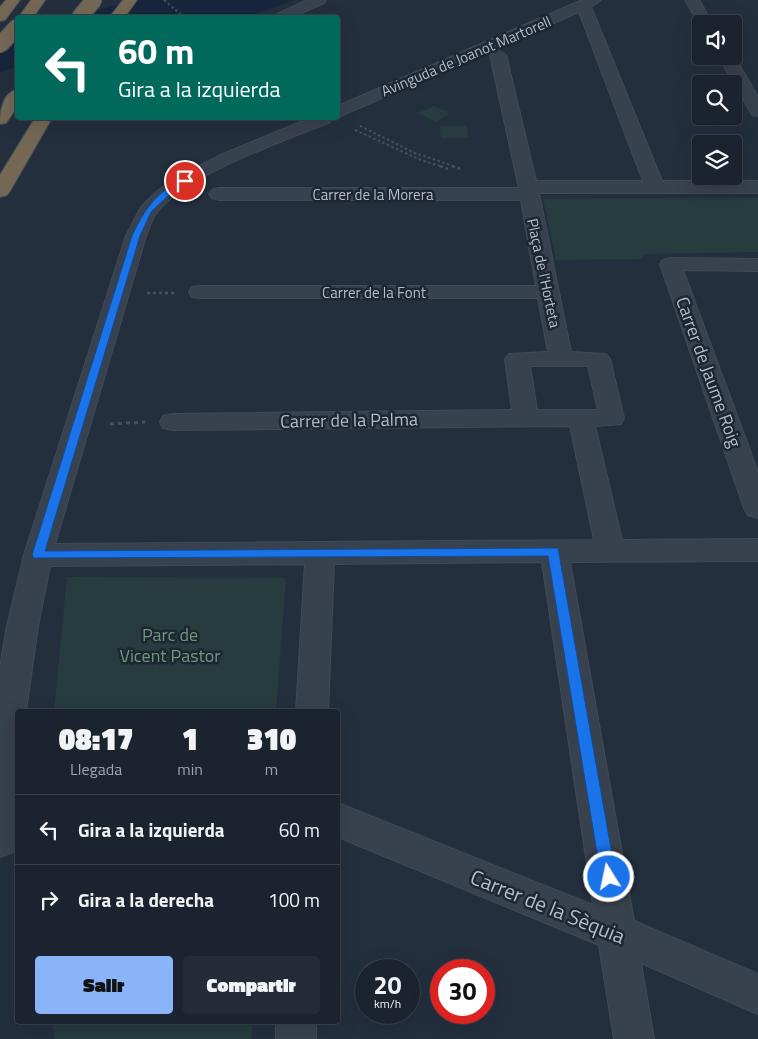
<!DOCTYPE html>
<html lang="es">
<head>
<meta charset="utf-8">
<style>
  :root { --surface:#1b232e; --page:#242b36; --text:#f1f3f6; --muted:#a0a4aa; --line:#39404a; --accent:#8ab4f8 }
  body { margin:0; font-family:"Titillium Web",sans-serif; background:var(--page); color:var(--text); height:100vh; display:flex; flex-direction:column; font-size:19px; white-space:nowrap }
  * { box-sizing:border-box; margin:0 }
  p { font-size:16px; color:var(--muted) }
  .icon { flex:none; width:28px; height:28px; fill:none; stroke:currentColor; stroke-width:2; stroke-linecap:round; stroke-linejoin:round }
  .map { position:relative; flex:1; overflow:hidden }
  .sheet { position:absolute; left:15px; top:709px; width:325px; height:315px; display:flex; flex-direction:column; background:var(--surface); border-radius:5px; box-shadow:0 5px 20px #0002,0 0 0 1px var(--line) }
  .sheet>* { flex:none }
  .top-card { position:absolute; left:15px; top:15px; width:325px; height:105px; border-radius:5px; box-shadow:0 5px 20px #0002,0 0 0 1px var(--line); background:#00695c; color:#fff; overflow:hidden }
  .fabs { position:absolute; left:692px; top:15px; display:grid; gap:10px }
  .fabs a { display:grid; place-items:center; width:50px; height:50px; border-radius:5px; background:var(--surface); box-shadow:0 5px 20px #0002,0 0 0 1px var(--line); font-size:25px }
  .speed { position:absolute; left:355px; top:959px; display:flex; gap:10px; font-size:25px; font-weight:700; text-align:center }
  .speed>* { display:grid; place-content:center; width:65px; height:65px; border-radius:50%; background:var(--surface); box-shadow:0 5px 20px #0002,0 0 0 1px var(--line); line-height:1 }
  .speed small { font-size:12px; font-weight:400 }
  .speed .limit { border:8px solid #d22; background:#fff; color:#111 }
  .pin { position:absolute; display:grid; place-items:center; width:42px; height:42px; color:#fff; margin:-21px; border:2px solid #fff; border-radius:50%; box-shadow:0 1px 5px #0007 }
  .me { position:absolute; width:55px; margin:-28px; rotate:350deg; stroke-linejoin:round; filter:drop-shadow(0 0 4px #0008) }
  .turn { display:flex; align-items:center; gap:18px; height:105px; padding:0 20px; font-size:22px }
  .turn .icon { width:65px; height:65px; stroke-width:2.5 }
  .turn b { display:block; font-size:35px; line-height:42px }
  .eta { display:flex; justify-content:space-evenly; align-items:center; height:85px; text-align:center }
  .eta b { font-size:30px; font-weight:800; line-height:35px }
  .action { display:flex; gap:10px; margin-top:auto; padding:10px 20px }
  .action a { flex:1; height:58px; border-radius:5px; background:var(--accent); color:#111; font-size:20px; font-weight:800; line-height:58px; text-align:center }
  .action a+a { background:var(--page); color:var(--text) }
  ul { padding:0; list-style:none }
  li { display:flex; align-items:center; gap:15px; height:70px; padding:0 20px; border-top:1px solid var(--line) }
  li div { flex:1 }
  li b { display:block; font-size:19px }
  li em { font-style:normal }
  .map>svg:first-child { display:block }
  .green { fill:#263c3f }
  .water { fill:#17263c }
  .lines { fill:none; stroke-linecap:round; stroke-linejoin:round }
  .minor-casing { stroke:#414a57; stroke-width:2 }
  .highway-casing { stroke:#434c59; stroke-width:2 }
  .path-far2 { stroke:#3f5557; stroke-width:2; stroke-dasharray:2.5 2.5; stroke-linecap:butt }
  .path-far1 { stroke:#3f5557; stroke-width:2.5; stroke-dasharray:3 3; stroke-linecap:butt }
  .path { stroke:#3f5557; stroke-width:3; stroke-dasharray:4 4; stroke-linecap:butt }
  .minor { fill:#38414e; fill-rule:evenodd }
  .highway { fill:#746855; fill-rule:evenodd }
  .highway-bridge-casing { stroke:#434c59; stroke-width:18; stroke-linecap:butt }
  .highway-bridge { stroke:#746855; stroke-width:16 }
  .route { fill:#1a73e8; stroke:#114b97 }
  .labels { text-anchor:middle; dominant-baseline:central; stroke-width:5; stroke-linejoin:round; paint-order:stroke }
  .far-street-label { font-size:15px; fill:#b4bcc9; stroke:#1d2633 }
  .street-label { font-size:18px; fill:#b4bcc9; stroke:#1d2633 }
  .park-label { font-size:18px; fill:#6b9a76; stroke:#1d2633 }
  .near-street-label { font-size:21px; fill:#b4bcc9; stroke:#1d2633 }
</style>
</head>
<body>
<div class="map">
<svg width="758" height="1039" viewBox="0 0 758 1039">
  <rect width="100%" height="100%" fill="#242f3e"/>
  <!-- green -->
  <g class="green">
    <path d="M434,106L450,113L436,122L418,113Z"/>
    <path d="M440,126H467L468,138H441Z"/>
    <path d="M758,198V252L644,254L642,259L556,260L543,199Z"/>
    <path d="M67,577L286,578L276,711H54Z"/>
    <path d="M53,1021H253L251,1039H54Z"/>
  </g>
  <!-- water -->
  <g class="water">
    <path d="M136,0H294L247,17L68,18Z"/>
    <path d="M17,31V67L0,72V35Z"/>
  </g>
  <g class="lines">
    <defs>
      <g id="minor">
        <path d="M307,0H326L324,3L290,18H269Z"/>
        <path d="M582,0H601L591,7L662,181H758V193H539L571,352L606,354L610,359L624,418L621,424L595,426L622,540L758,539V561L570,562L634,921L758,974V1014L641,963L654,1039H614L599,945L338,837V803L593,905L542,562L334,564L328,711H296L305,564L50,566L38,626L26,711H18V841L13,852L0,857V667L7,626L24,555L126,236L141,207L155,193L174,179L223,154L310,118H333L330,122C286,140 181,176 155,215C151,221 149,229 146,236L55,544L594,540L570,426L172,430L163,428L160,422L163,416L172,414L512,410L505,359L509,354L548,352L538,298H200L192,297L189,292L192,287L200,286H536L521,200H219L212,198L209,194L212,190L219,188H519L490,55L498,50L506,55L536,181H643L579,12L338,117V106ZM530,366H588L598,410H537Z"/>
        <path d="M685,0H699L713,24H701V27Z"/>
        <path d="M718,56H734L758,97V116L752,115L750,111Z"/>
        <path d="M670,258L758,259V271L683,270L758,472V518L748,515L744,508L660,264L663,260Z"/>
        <rect x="276" y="1021" width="40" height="18"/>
      </g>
      <g id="highway">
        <path d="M6,0H20L5,20L0,21V7Z"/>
        <path d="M31,0H45L33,18H18Z"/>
        <path d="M123,0H137L124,18H109Z"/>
        <path d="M18,89V106L6,123L0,124C0,111 2,93 18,89Z"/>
        <path d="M35,118H52L10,191L7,195L0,197V175Z"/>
      </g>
    </defs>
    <!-- minor casing -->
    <use href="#minor" class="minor-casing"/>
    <!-- highway casing -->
    <use href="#highway" class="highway-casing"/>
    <!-- path-far2 -->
    <g class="path-far2">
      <path d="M164,0L185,18"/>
      <path d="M360,126L415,153L456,167"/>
      <path d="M355,130L421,160L443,167"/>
    </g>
    <!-- path-far1 -->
    <g class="path-far1">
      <path d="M440,166L448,169"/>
      <path d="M452,166L460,169"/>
      <path d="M147,293H175"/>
    </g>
    <!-- path -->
    <path class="path" d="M110,424L145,422"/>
    <!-- minor -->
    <use href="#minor" class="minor"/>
    <!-- highway -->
    <use href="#highway" class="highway"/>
    <defs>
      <g id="highway-bridge">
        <path d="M79,18L94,0"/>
        <path d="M0,45L18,26"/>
      </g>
    </defs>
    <!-- highway-bridge casing -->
    <use href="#highway-bridge" class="highway-bridge-casing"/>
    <!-- highway-bridge -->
    <use href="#highway-bridge" class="highway-bridge"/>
  </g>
  <!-- route -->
  <path class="route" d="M182,179L189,181L174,190L151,212L140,236L45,551L558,548L616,877L614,882L609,884L603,882L601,877L548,556L34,558L32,555L132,236C144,210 156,193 182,179Z"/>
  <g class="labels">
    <!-- far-street labels -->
    <g class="far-street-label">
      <text transform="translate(466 56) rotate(-23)">Avinguda de Joanot Martorell</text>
      <text x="373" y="194">Carrer de la Morera</text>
      <text transform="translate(544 273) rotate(78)">Plaça de l'Horteta</text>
      <text x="374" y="292">Carrer de la Font</text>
    </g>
    <!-- street labels -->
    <g class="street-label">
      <text transform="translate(709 372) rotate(70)">Carrer de Jaume Roig</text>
      <text transform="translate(349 420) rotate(-1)">Carrer de la Palma</text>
    </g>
    <!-- park labels -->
    <g class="park-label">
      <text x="170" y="634">Parc de<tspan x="170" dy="21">Vicent Pastor</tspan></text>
    </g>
    <!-- near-street labels -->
    <g class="near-street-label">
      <text transform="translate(548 906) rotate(22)">Carrer de la Sèquia</text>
    </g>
  </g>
</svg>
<div class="fabs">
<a><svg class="icon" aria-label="sound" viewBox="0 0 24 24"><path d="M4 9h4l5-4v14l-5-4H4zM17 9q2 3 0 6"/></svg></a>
<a><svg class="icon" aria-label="search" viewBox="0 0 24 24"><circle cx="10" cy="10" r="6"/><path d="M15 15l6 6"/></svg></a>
<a><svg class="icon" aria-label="layers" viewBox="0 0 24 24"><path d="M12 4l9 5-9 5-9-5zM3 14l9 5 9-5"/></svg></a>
</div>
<div class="speed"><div>20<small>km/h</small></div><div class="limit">30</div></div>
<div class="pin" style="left:185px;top:181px;background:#d93025"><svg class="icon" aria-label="arrive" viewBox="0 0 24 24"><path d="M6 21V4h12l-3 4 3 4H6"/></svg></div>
<svg class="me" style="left:609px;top:877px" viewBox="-20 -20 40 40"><circle r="17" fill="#1a73e8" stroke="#fff" stroke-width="3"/><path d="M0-11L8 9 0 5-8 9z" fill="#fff"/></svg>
<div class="top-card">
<div class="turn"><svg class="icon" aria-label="left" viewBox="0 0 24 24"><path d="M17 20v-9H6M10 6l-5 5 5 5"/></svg><div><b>60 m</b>Gira a la izquierda</div></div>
</div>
<section class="sheet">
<div class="eta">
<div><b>08:17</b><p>Llegada</p></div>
<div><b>1</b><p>min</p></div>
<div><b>310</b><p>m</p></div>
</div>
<ul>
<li><svg class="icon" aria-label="left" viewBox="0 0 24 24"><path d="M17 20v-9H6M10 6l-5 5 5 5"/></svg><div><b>Gira a la izquierda</b></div><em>60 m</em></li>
<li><svg class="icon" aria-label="right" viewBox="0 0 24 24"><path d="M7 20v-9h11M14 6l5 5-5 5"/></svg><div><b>Gira a la derecha</b></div><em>100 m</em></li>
</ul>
<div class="action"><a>Salir</a><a>Compartir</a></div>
</section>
</div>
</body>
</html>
